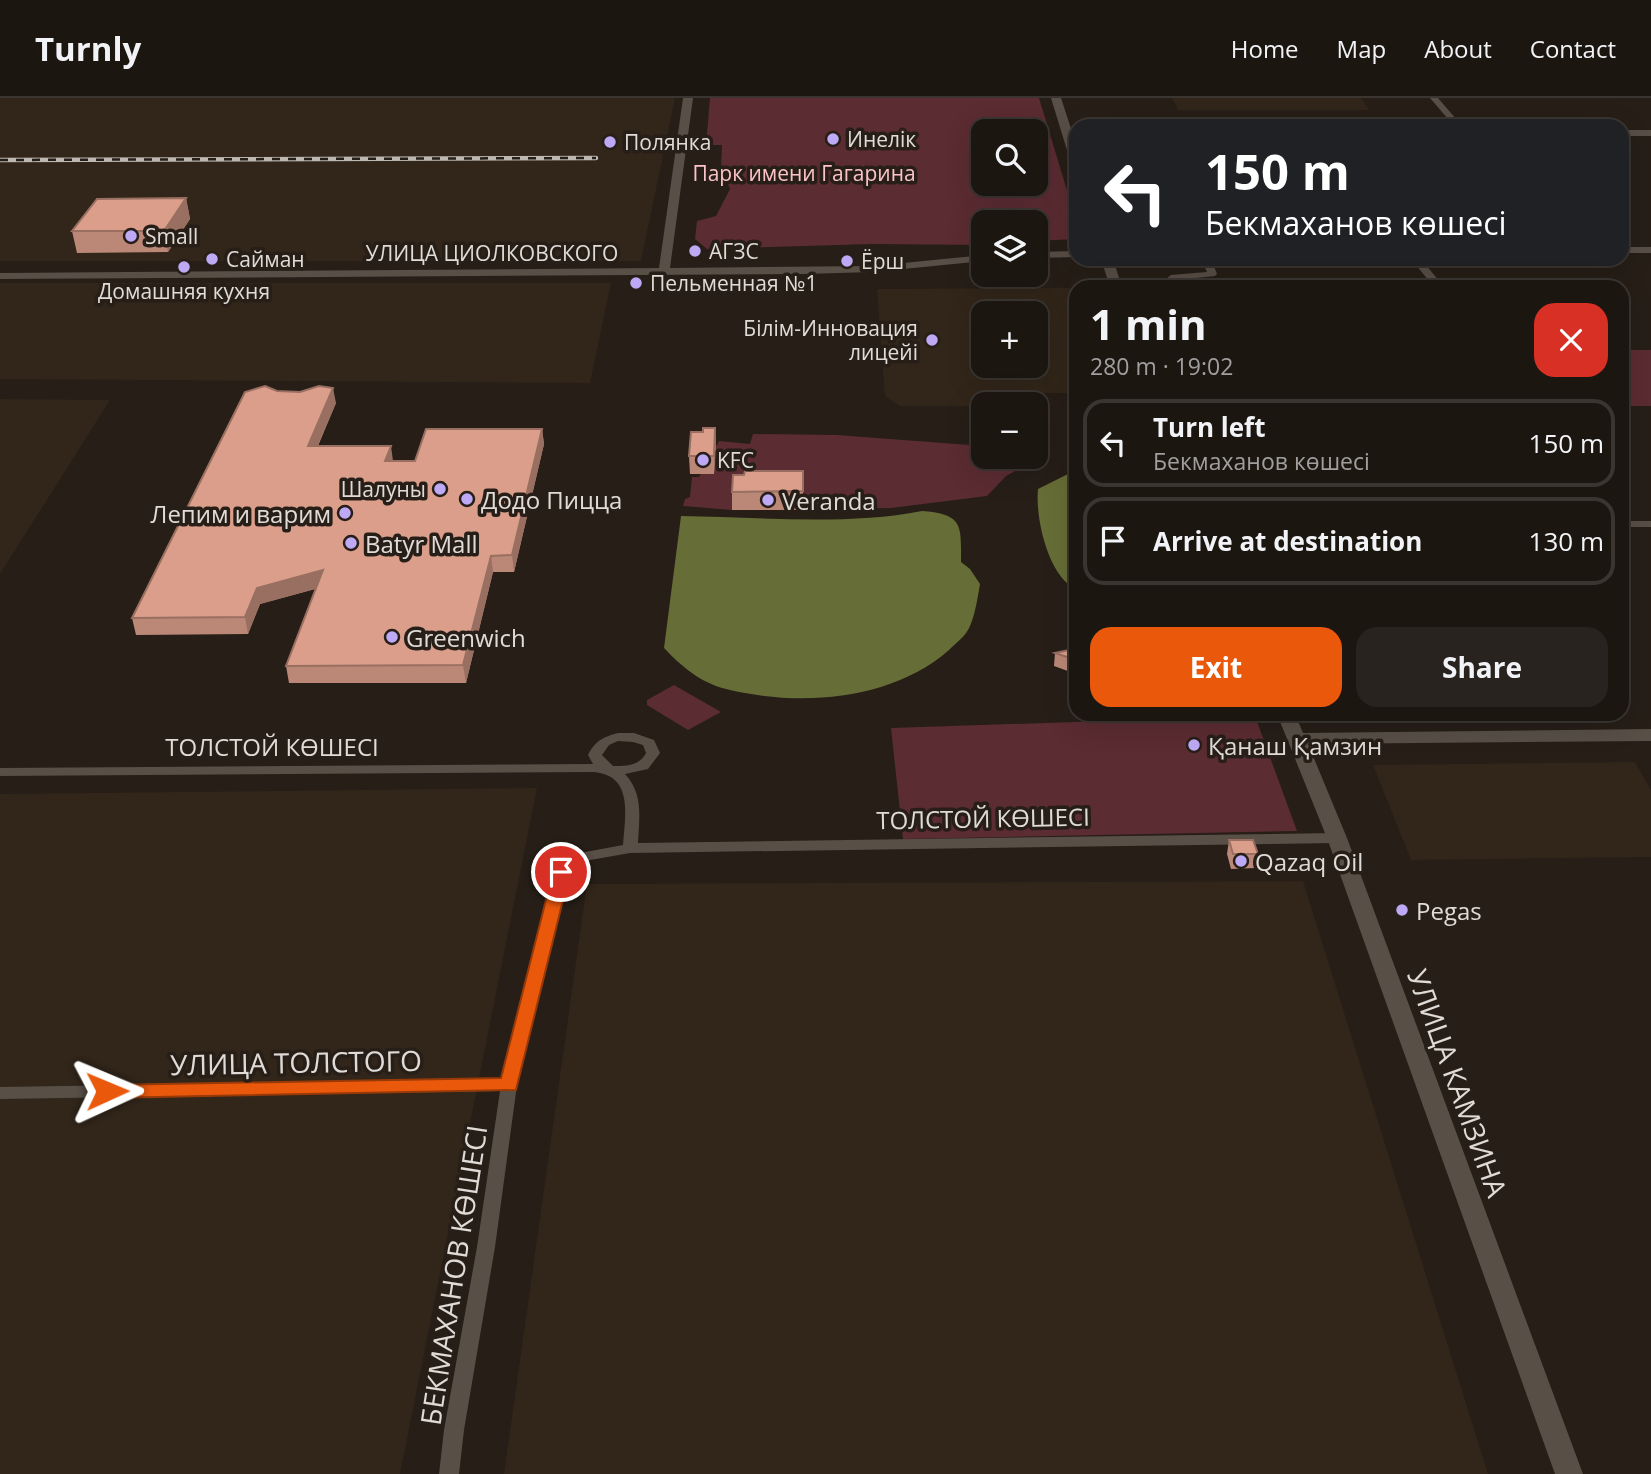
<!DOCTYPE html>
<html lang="en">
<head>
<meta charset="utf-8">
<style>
  :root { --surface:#1c1611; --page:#29231f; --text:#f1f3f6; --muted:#a09f9f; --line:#3a3531; --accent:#ea580c }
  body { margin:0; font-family:"Open Sans",sans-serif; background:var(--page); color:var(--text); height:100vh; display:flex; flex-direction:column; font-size:26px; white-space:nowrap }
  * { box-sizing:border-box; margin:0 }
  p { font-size:23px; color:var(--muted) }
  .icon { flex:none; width:38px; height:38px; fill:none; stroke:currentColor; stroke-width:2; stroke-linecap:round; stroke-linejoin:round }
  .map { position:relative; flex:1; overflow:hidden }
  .panel { position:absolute; left:1069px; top:182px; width:560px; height:441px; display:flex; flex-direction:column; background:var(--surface); border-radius:21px; box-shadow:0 7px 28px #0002,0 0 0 2px var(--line) }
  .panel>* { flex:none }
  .guide { position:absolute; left:1069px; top:21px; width:560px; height:147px; border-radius:21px; box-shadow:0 7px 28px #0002,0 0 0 2px var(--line); background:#202124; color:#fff; overflow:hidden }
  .tools { position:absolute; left:971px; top:21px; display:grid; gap:14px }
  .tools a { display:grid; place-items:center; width:77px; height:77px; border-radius:14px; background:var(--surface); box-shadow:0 7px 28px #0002,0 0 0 2px var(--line); font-size:35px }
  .pin { position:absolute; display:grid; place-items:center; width:60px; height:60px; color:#fff; margin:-30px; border:4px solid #fff; border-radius:50%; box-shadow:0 2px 7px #0007 }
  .me { position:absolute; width:77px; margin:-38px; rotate:89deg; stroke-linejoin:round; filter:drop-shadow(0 0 5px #0008) }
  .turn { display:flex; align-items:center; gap:24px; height:147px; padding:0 21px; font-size:32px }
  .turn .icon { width:91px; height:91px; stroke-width:2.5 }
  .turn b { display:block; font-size:49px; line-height:60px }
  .round { display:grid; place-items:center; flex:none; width:74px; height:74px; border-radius:21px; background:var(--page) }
  .summary { display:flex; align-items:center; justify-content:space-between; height:119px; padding:0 21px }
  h1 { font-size:42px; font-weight:700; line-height:52px }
  .primary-button { display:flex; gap:14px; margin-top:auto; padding:14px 21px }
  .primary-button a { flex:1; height:80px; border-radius:21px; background:var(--accent); color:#fff; font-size:28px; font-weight:700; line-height:80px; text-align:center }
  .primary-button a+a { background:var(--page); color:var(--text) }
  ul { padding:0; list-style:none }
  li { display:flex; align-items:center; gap:21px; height:88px; margin:0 14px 10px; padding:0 7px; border:4px solid var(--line); border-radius:21px }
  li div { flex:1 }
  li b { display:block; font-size:26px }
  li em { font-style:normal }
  header { display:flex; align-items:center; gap:42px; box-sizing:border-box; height:98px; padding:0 35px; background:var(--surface); border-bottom:2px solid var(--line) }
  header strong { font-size:33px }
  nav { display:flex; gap:38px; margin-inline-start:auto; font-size:24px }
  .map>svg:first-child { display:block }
  .built { fill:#32261a; fill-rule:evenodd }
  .green { fill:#5b2c32; fill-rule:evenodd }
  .water { fill:#666d36 }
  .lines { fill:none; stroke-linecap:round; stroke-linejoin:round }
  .minor { fill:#584f47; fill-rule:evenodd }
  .tertiary { fill:#584f47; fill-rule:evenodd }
  .secondary { fill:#584f47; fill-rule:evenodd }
  .rail-casing { stroke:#bdb8b2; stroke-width:4.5 }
  .rail { stroke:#261e17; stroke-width:2.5; stroke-dasharray:8; stroke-linecap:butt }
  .wall { fill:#b87 }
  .shaded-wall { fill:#996f61 }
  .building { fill:#da9e8a; stroke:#996f61; stroke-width:2 }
  .route { fill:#ea580c; stroke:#983908; stroke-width:2 }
  .poi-dot { fill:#bea9f4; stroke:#261e17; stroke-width:2.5 }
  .labels { text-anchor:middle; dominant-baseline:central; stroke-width:7; stroke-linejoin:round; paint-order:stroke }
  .far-poi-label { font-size:21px; fill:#e0dbd6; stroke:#261e17; text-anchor:start }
  .far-park-label { font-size:21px; fill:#fbc3c7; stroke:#261e17 }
  .far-street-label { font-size:21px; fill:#e0dbd6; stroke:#261e17 }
  .poi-label { font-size:24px; fill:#e0dbd6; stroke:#261e17; text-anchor:start }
  .street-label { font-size:24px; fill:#e0dbd6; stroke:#261e17 }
  .near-street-label { font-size:28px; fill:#e0dbd6; stroke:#261e17 }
</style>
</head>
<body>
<header>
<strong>Turnly</strong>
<nav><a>Home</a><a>Map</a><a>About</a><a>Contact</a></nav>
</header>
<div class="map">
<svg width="1651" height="1376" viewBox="0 0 1651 1376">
  <rect width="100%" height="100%" fill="#261e17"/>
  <!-- built -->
  <g class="built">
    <path d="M0,0H675L641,163H0Z"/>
    <path d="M1172,0H1361L1369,12H1178Z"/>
    <path d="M0,185H611L590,285L0,281Z"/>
    <path d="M1076,190V295H1014L996,306L983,308H900L885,298L877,191ZM1036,215V268H984V215Z"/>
    <path d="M0,301L110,302L0,476Z"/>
    <path d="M1635,664L1651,692V759L1411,762L1373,667Z"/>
    <path d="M537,690L400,1376H0V696Z"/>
    <path d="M1303,783L1488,1376H504L587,786Z"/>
  </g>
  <!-- green -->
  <g class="green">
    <path d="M710,0H1039L1076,122V141L1036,143V124H984L983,147L873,146L707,151L695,141L697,123L716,118L730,91L721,69L722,47H706ZM984,33H1036V86H984Z"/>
    <rect x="1622" y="252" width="29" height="56"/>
    <path d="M753,336L837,337L983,348L984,359H1036V353L1050,354L1006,378L987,398L891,410L803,412V392L734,395L732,412L683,408L685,401L690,399L692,379H699L719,343L750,346Z"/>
    <path d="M674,587L721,614L688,632L647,607V602Z"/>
    <path d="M1255,618L1297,733L903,741L891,630Z"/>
  </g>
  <!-- water -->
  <g class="water">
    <path d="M1076,372V491C1048,479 1035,419 1038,391Z"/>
    <path d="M922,413C964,416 961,428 961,464L970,471L980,486C978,498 975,517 970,528C966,538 957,544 949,552C891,603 799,609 726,591C701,585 681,568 664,550L681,418C758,419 846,428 922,413Z"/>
  </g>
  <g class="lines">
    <!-- minor -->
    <g class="minor">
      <path d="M1430,0H1438L1462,28H1454Z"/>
      <path d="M1201,161H1211L1217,176L1215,178L1176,182L1179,189H1169L1166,181L1171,177L1207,174Z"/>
      <path d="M1411,161H1421L1444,189H1434Z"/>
      <rect x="1622" y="423" width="29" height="6"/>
      <path d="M618,635H634L654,642L660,655L648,671L625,676C644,696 639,721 638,745L1337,735L1344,740L1337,745L630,755L579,764L568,775L517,987L495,1149L464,1332L459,1376H439L444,1332L477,1149L500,993L0,1001V989L502,981L554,774L569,757L623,747C625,717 634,677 593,674L0,678V670L593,666L588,657C595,643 603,639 618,635ZM618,643L633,644L643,647L646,655C639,668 627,668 613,668L602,657L609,647Z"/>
    </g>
    <!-- tertiary -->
    <g class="tertiary">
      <path d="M683,0H693L670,170L873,168L984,157V163L873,174L804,176L0,181V175L659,170Z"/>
      <rect x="1622" y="149" width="29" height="6"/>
      <path d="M1076,153V159L1036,160V154Z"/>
    </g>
    <!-- secondary -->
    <g class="secondary">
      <path d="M1051,0H1061L1076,46V65L1070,62Z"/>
      <rect x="1622" y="32" width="29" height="6"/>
      <path d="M1101,161H1113L1122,189H1110Z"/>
      <path d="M1277,616H1295L1303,635L1651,631V643L1308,646L1347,740L1583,1376H1555L1327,740Z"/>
    </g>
    <defs>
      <path id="rail" d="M0,62L596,60"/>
    </defs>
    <!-- rail casing -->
    <use href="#rail" class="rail-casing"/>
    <!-- rail -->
    <use href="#rail" class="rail"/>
  </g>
  <!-- wall -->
  <g class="wall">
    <path d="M186,100L190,121L168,154L77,155L72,133Z"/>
    <path d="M277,293L300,294L336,305L318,348L393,363H415L542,331L544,346L514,474H493L466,585H289L286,568L315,491L260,506L248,536L136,537L132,520Z"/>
    <path d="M715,330L716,348L714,376H690L689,358L703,334Z"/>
    <path d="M803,373V412H732V394Z"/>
    <path d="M1073,547H1076V576L1054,568L1055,555L1073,551Z"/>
    <path d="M1229,742L1258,756L1255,770L1231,771L1227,756Z"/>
  </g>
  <!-- shaded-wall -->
  <g class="shaded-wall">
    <path d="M186,100L190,121L168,154L164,133Z"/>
    <path d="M333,290L336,305L311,363L308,348Z"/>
    <path d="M715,330L716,348L714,376V358Z"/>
    <path d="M542,331L544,346L514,474L512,457Z"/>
    <path d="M391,348L393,363H385Z"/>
    <path d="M491,458L493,474L466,585L463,567Z"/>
    <path d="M323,472L326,488L260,506L248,536L245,519L257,490Z"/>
  </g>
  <!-- building -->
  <g class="building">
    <path d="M186,100L164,133H72L97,101Z"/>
    <path d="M265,288L277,293L300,294L319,288L333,290L308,348H391L385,363H415L426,331H542L512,457L491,458L463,567L286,568L323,472L257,490L245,519L132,520L245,294Z"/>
    <path d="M703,330H715L714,358H689L691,334H703Z"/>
    <path d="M745,373H803V393L732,394L733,377H744Z"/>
    <path d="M1073,547H1076V562L1055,555L1074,551Z"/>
    <path d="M1229,742H1253L1258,756H1233Z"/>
  </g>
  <!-- route -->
  <path class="route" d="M561,768L570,774L516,992L107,1000L100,998L97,993L100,989L107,987L501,980L553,774Z"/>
  <!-- markers -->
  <g class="poi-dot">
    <circle cx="833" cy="41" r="7"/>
    <circle cx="610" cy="44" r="7"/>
    <circle cx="131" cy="138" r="7"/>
    <circle cx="695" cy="153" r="7"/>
    <circle cx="212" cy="161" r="7"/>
    <circle cx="847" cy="163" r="7"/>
    <circle cx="184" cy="169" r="7"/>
    <circle cx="636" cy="185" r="7"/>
    <circle cx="932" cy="242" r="7"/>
    <circle cx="703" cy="362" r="7"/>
    <circle cx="440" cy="391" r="7"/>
    <circle cx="467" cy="401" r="7"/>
    <circle cx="768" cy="402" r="7"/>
    <circle cx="345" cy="415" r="7"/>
    <circle cx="351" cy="445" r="7"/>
    <circle cx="392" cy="539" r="7"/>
    <circle cx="1194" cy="647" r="7"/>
    <circle cx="1241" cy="763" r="7"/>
    <circle cx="1402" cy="812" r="7"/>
  </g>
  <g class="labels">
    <!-- far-poi labels -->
    <g class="far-poi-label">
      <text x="847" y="41">Инелік</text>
      <text x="624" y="44">Полянка</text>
      <text x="145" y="138">Small</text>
      <text x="709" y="153">АГЗС</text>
      <text x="226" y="161">Сайман</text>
      <text x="861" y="163">Ёрш</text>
      <text x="650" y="185">Пельменная №1</text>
      <text x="184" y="193" text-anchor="middle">Домашняя кухня</text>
      <text x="918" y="230" text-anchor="end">Білім-Инновация<tspan x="918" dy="24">лицейі</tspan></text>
      <text x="717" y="362">KFC</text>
      <text x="426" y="391" text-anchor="end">Шалуны</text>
    </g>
    <!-- far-park labels -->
    <g class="far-park-label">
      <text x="804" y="75">Парк имени Гагарина</text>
    </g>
    <!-- far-street labels -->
    <g class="far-street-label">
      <text x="492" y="155">УЛИЦА ЦИОЛКОВСКОГО</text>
    </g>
    <!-- poi labels -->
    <g class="poi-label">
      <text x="481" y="401">Додо Пицца</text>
      <text x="782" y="402">Veranda</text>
      <text x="331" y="415" text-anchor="end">Лепим и варим</text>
      <text x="365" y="445">Batyr Mall</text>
      <text x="406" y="539">Greenwich</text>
      <text x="1208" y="647">Қанаш Қамзин</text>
      <text x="1255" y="763">Qazaq Oil</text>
      <text x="1416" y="812">Pegas</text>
    </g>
    <!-- street labels -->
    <g class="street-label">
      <text x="272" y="648">ТОЛСТОЙ КӨШЕСІ</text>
      <text transform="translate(983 720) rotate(-1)">ТОЛСТОЙ КӨШЕСІ</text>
    </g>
    <!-- near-street labels -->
    <g class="near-street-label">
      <text transform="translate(296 964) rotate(-1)">УЛИЦА ТОЛСТОГО</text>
      <text transform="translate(1458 985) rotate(70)">УЛИЦА КАМЗИНА</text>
      <text transform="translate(453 1177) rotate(-81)">БЕКМАХАНОВ КӨШЕСІ</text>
    </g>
  </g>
</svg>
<div class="tools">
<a><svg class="icon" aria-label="search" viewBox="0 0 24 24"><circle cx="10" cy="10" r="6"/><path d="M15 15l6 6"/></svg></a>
<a><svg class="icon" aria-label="layers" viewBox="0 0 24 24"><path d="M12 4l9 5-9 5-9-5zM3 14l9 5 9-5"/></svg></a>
<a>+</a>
<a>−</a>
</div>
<div class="pin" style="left:561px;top:774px;background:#d93025"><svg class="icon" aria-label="arrive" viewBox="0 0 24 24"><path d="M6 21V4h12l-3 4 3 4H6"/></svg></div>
<svg class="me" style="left:107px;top:993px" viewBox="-20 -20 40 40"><path d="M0-17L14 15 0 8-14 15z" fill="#ea580c" stroke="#fff" stroke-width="4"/></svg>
<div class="guide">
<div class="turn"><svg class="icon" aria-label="left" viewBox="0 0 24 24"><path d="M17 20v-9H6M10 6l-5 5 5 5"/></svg><div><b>150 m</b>Бекмаханов көшесі</div></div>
</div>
<section class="panel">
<div class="summary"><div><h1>1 min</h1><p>280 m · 19:02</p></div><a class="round" style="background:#d93025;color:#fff"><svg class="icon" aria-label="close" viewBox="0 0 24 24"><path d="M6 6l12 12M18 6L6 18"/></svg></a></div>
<ul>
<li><svg class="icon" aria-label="left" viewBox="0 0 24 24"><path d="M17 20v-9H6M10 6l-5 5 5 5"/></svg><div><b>Turn left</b><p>Бекмаханов көшесі</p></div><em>150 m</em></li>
<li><svg class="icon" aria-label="arrive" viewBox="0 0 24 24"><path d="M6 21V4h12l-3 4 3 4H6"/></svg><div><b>Arrive at destination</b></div><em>130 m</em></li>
</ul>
<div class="primary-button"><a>Exit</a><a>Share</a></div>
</section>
</div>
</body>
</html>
